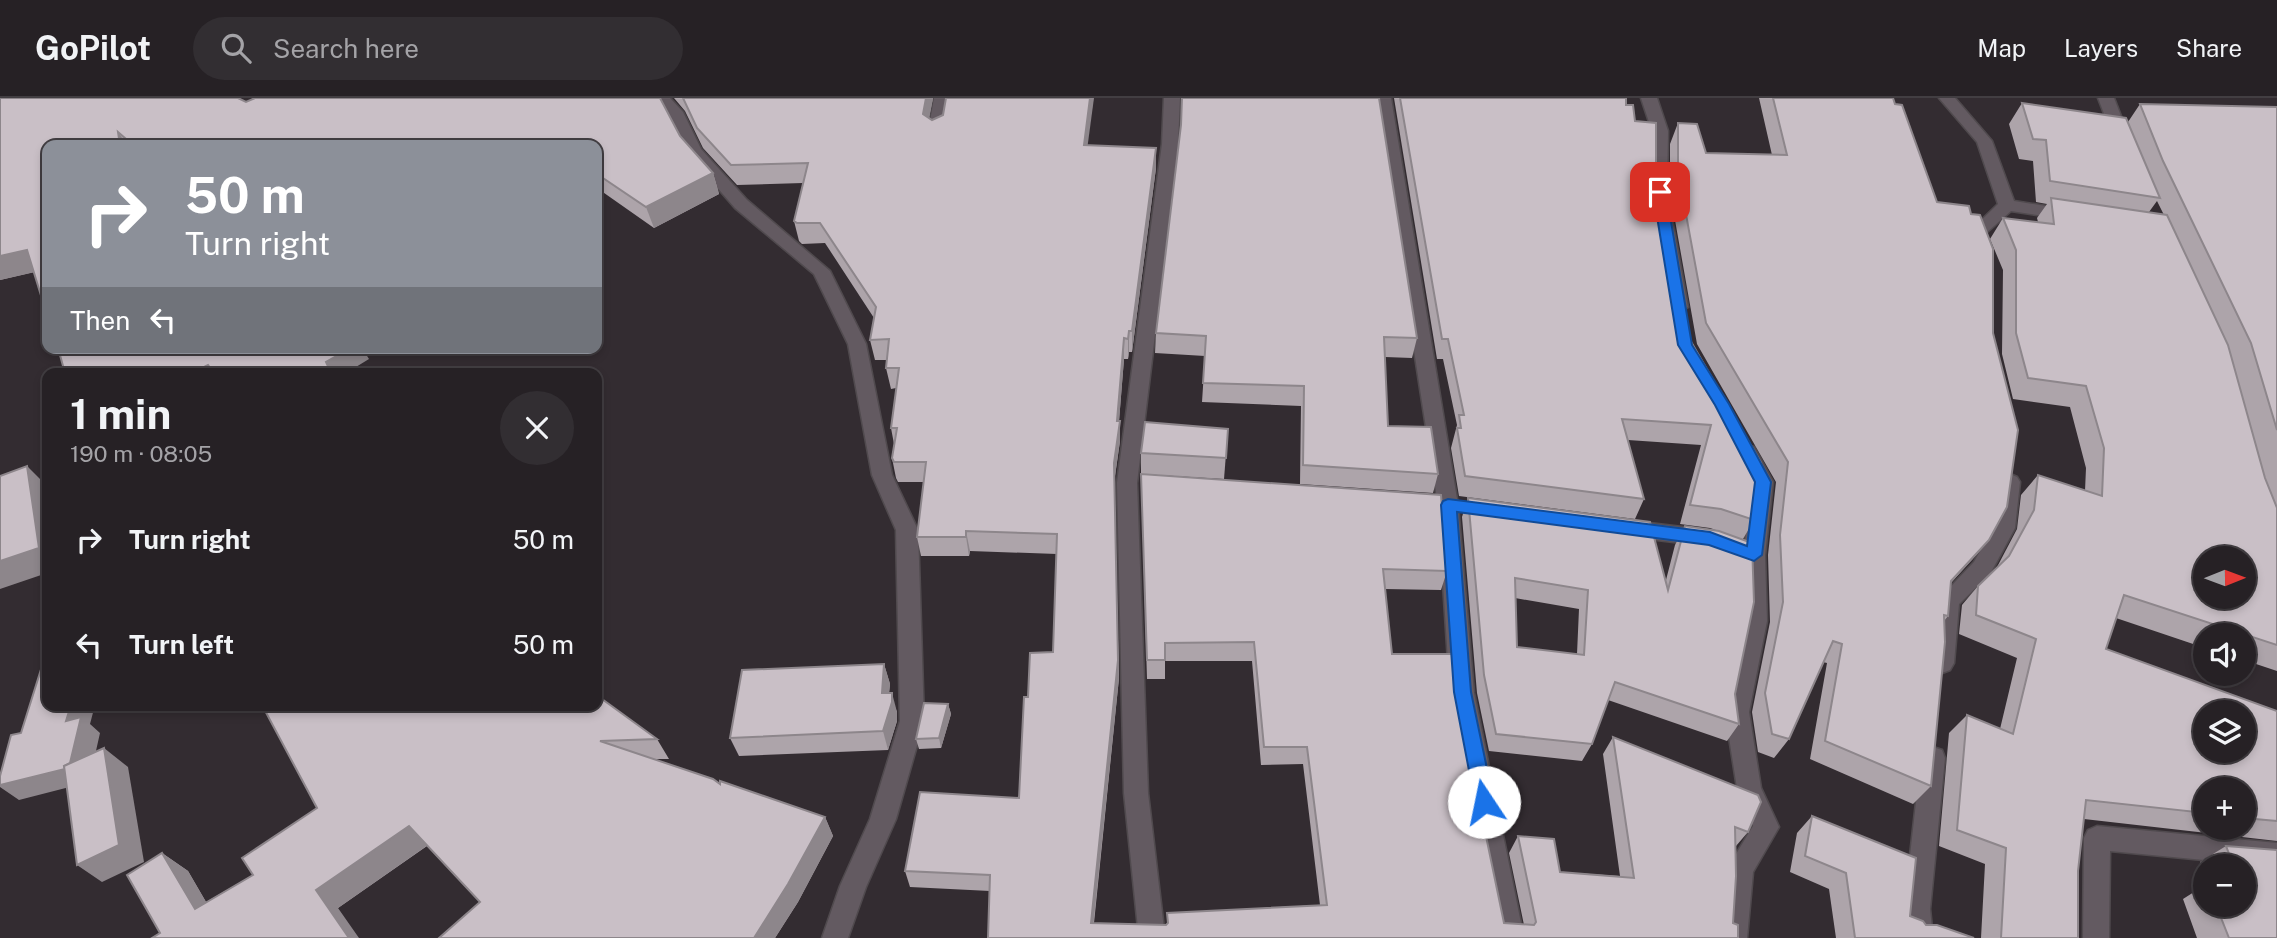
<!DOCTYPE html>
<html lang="en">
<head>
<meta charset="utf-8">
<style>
  :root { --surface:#262125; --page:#322e32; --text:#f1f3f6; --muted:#a4a3a7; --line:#423e42 }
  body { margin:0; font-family:"Public Sans",sans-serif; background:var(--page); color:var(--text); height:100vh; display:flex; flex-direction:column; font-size:26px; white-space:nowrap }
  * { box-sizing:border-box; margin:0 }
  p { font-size:23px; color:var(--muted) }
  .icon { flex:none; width:38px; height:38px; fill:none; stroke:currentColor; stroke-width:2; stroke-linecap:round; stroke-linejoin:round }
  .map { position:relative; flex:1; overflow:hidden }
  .drawer { position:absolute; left:42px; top:270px; width:560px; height:343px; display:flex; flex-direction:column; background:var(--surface); border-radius:14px; box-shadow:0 4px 10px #0003,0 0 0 2px var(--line) }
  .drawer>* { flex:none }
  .hud { position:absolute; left:42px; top:42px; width:560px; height:214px; border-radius:14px; box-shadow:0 4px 10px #0003,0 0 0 2px var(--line); background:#8c9099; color:#fff; overflow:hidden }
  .needle { width:46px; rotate:89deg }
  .tools { position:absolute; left:2193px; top:448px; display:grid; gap:14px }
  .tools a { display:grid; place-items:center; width:63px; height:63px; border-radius:50%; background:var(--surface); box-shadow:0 4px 10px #0003,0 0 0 2px var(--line); font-size:35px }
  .pin { position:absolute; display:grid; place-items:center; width:60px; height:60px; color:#fff; margin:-30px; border-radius:14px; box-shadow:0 4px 10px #0006 }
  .me { position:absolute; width:77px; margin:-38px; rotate:349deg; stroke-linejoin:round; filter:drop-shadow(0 0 5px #0008) }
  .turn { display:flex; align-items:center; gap:24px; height:147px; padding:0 28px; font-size:32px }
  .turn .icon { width:91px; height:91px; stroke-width:2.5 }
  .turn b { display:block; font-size:49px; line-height:60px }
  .then { display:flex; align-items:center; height:66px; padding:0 28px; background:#0003; gap:14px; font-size:26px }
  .round { display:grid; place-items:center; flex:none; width:74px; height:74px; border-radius:37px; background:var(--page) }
  .summary { display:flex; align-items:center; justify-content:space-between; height:119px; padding:0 28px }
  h1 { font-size:42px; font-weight:700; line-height:52px }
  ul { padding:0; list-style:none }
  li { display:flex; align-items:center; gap:21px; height:105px; padding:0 28px }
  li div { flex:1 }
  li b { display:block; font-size:26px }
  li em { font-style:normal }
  header { display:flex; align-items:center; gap:42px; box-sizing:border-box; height:98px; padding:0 35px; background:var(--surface); border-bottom:2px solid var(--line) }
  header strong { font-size:33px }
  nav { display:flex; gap:38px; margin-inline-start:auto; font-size:24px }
  .search { width:490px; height:63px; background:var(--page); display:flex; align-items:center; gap:18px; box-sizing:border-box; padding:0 24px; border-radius:38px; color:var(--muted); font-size:26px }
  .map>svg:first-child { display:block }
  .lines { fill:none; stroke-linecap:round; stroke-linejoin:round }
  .minor-casing { stroke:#504a4e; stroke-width:3 }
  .minor { fill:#635a61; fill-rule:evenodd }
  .wall { fill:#ada4aa; fill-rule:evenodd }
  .shaded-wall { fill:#8d868b }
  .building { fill:#c9bfc6; stroke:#8d868b; stroke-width:2; fill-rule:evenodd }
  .route { fill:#1a73e8; stroke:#114b97; stroke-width:2 }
</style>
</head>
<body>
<header>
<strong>GoPilot</strong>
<div class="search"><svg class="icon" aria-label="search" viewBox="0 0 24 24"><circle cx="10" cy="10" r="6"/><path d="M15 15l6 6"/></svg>Search here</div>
<nav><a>Map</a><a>Layers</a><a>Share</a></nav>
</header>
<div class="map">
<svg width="2277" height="840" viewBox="0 0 2277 840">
  <rect width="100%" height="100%" fill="#332c31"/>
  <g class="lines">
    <defs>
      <g id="minor">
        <path d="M653,0H670L683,14L701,51L747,102L830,173L866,246L892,377L918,432L924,623L896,721L866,789L848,840H822L840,788L870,721L900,623L896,432L872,377L848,246L814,176L735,110L688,56L668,16Z"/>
        <path d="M934,0H950L944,35L936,40L928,35Z"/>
        <path d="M1164,0H1180L1178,46L1137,385L1148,695L1165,840H1139L1124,695L1117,385L1162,46Z"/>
        <path d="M1375,0H1391L1458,407L1474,595L1524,840H1498L1450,595L1438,407Z"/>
        <path d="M1641,0H1657L1668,33L1667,94L1688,209L1679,215L1670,209L1651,94L1652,33Z"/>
        <path d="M1939,0H1955L1992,43L2014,103L2077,113L2079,117L2077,121L2071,122L2011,113L1985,136L1991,150L1988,154H1976L1968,135L1998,106L1977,44Z"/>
        <path d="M2098,0H2114L2131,44L2129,47L2123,49L2115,44Z"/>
        <path d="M1747,347L1754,349L1773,384L1765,457L1767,523L1749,614L1761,690L1779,729L1753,774L1747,840H1721L1727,771L1753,728L1737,690L1725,614L1745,523L1743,457L1753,384L1737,354L1740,349Z"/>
        <path d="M2010,376L2017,379L2020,384L2015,430L1990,476L1959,506L1954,565L1950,572L1942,575L1934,572L1930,565L1937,503L1974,464L1993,430L2000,384L2003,379Z"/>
        <path d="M1624,422L1707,432L1715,434L1718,440L1715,446L1707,448L1624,438L1617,436L1613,430L1617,424Z"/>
        <path d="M1933,649L1942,652L1945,660L1930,811L1933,840H1907L1904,811L1921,660L1924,652Z"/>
        <path d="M2097,728L2277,745V769L2110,753L2109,840H2083L2084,740L2088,732Z"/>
      </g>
    </defs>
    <!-- minor casing -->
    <use href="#minor" class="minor-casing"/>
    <!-- minor -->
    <use href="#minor" class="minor"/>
  </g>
  <!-- wall -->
  <g class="wall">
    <path d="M0,0L246,4L680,38L713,75L719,96L654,130L597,90V47H47L34,174L0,182Z"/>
    <path d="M674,0H933L929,20L932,22L1088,47L1156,70L1132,254H1129L1128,261H1124L1119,323L1120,343L1114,385L1119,580L1094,825L1166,827L1167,826V815L1320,807L1303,666L1261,667L1252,563H1165V581H1147L1141,376L1447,473L1441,492L1385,491L1392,556L1464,632L1504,825L1524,827L1509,755L1518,738L1560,774L1620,778L1603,656L1613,639L1748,734L1736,748L1733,825L988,840L990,793L910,789L905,773L1019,700L1028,599L1053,554L1057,456L970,453L969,458H921L917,439L924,384H898L896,380L892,360L894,346L891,330L896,290L891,291L886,270L887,262H875L870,242L874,220L825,145L802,146L799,143L794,123L803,85L737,87L703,50L685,13Z"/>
    <path d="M1394,0H1626V7L1635,23L1656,75L1682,228L1754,422L1743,441L1735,596L1739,626L1727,643L1608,602L1592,646L1582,663L1489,653L1477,595L1462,419L1468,400L1666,482L1675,447L1685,428L1716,432L1710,430L1680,426L1701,347L1628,342L1644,401L1635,421L1459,398L1451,350L1457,327L1443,261H1437ZM1515,500L1579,511L1577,556L1517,549Z"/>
    <path d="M1759,0H1893L1989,442L1951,485L1948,518L1944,523L1931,688L1913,706L1810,661L1827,565L1823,564L1789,641L1774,660L1758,654L1752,614L1770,524L1768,457L1776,384L1697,246L1670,94V46L1678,25L1706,55L1772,57Z"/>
    <path d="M2022,5L2128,24L2140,6L2277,9V573L2244,562V537H2205V550L2116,520L2106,551L2277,613V743L2084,721L2078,773V840H1981L1985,766L1939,748L1949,635L1967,617L2000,631L2017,560L1959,536L1962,507L1978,488L1996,471L2017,431L2021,397L2038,377L2085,393L2086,370L2070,309L2013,301L2002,256L2003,172L1990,141L2003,120L2038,124L2037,120L2047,106L2036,104L2033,63L2019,61L2009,26ZM2157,103L2164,117L2149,114ZM2205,691H2244V730H2205Z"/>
    <path d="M1156,235L1417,240L1412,260L1385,259L1388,328L1438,376L1433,395L1300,386L1301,308L1202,304L1205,258L1155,255Z"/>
    <path d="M1228,331L1224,381L1141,376V355Z"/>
    <path d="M884,566L890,586L889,595L897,614V623L888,652L739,658L730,640Z"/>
    <path d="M602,601L657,641L669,661H655L720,686L825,719L833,738L798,804L775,840H439L480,804L427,748L338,810L160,835L162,755L188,773L206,804L253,777L317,710Z"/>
    <path d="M948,606L951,616L941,650L919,651L916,641Z"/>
    <path d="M1812,718L1910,818L1926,827L1974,840H1836L1829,791L1790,774L1797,735Z"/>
    <path d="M2226,748L2277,752V840H2197L2183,801L2205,787V807H2244V768H2205V776L2200,764Z"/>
  </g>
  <!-- shaded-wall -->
  <g class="shaded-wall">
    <path d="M926,0H933L926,36L923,16Z"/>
    <path d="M1090,0H1094L1085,67L1084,47Z"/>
    <path d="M118,34L127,47H120Z"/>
    <path d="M1156,50V70L1132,254V233Z"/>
    <path d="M713,75L719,96L654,130L646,109Z"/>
    <path d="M27,152L44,172L0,182V158Z"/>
    <path d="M1129,233V254L1128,261V241Z"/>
    <path d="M1124,240V261L1118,336L1120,323V343L1114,385V365Z"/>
    <path d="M339,250H362L369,261L351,272L353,275H331L326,264L336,252Z"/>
    <path d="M208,267L214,275H192Z"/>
    <path d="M27,368L47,388V475L0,491V463Z"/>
    <path d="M966,433L970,453L969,458L966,439Z"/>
    <path d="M1989,442L1972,462L1934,503L1951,483Z"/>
    <path d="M1118,562L1119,580L1092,840L1091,825Z"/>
    <path d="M884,566L890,586L887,614L882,595Z"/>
    <path d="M892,595L897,614V623L888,652L883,633Z"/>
    <path d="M948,606L951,616L941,650L939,640Z"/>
    <path d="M71,607H95L90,626L100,635L89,684L19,702L0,689V687L66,623Z"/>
    <path d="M104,650L128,669L144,764L102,784L77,767Z"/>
    <path d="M825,719L833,738L798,804L775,840H754Z"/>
    <path d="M409,728L428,747L338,810L359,840H349L316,792Z"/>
    <path d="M162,755L188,773L220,828L195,811Z"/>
  </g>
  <!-- building -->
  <g class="building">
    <path d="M0,0H238L246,4L255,0H660L680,38L713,75L646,109L597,76V47H528L523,45L519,47H133L118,34L120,47H47V217L27,152L0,158Z"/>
    <path d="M683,0H926L923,16L932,22L943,17L946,0H1090L1084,47L1156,50L1132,233H1129L1128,241L1124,240L1117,323H1120L1114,365L1118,562L1091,825L1166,827L1168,825L1167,815L1327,807L1307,649H1264L1254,544L1165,545V562H1147L1141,376L1441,397L1447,473L1383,471L1392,556H1452L1464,632L1504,825L1534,827L1536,824L1518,738L1554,741L1560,774L1634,780L1613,639L1758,697L1761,704L1748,734L1735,729L1736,778L1733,825L1738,827V840H988L990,777L905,773L920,694L1019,700L1024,599H1028L1030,555L1053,554L1057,436L966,433V439H917L926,364H894L892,360L897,330H891L899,270H886L889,241L870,242L876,209L820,125H797L794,123L808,65L731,67L697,30Z"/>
    <path d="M1182,0H1379L1417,240L1384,239L1388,328L1431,329L1438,376L1303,367L1304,288L1203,285L1206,238L1156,235L1181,27Z"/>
    <path d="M1400,0H1626V7H1633L1635,23L1656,25V75L1682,228L1761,365L1754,422L1721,411L1690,407L1711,327L1622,321L1644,401L1465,378L1457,330H1461L1459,317H1464L1448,241H1442Z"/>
    <path d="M1773,0H1893L1895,6L1902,7L1937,104L1969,108L1971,116L1980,117L1993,151V235L2018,332L2007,409L1989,442L1951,483L1948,518L1944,517L1945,544L1931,688L1825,643L1842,546L1833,543L1789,641L1772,636L1765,595L1783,504L1780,437L1788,364L1706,225L1678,73V25L1697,26L1706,55L1787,57Z"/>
    <path d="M2022,5L2126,20L2160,100L2050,83L2046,42L2033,41Z"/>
    <path d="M2140,6L2277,9V332L2251,245L2163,63Z"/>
    <path d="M2051,100L2167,117L2228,247L2265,380L2277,410V547L2124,497L2106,551L2277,613V723L2244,720V691H2205V715L2086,702L2078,773V840H2001L2006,750L1957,732L1967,617L2013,636L2036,541L1976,517L1978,488L2009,458L2034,412L2038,377L2102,398L2104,350L2086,288L2028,280L2016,235V152L2003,120L2054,126ZM2205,460H2244V499H2205ZM2205,614H2244V653H2205Z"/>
    <path d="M58,250H339L336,252L340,256L326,264L331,275H214L208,267L192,275H65Z"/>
    <path d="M1145,324L1228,331L1226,360L1141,355Z"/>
    <path d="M27,368L39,450L0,463V378Z"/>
    <path d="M1468,400L1650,424L1668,492L1685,428L1719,433L1752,445L1754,504L1735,596L1739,626L1615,584L1592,646L1496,636L1484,577ZM1515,480L1588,492L1584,557L1517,549Z"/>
    <path d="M43,565H47V607H71L66,623L81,619L70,665L64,668L65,671L0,687V678L11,637L21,635Z"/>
    <path d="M884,566L882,595H892V604L883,633L730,640L742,572Z"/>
    <path d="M597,595L602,601L657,641L600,643L713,681L720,686V683L825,719L788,786L754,840H439L480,804L409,728L316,792L349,840H152L160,835L127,777L162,755L195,811L253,777L242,760L317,710L262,607H597Z"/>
    <path d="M924,605L948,606L939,640L916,641Z"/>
    <path d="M104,650L119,747L77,767L64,668Z"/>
    <path d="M1812,718L1916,760L1910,818L1923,823L1926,827H1937L1974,840H1855L1846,775L1805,758Z"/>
    <path d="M2226,748L2277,752V840H2229L2216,807H2244V768H2234Z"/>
  </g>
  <!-- route -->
  <path class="route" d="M1660,91L1666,94L1692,247L1729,306L1771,384L1762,457L1754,463L1709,447L1457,414L1471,594L1494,704L1491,710L1484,712L1477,710L1475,704L1454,594L1441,407L1443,403L1448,401L1710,434L1747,448L1755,384L1715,307L1678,247L1653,94Z"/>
</svg>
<div class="tools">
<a><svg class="needle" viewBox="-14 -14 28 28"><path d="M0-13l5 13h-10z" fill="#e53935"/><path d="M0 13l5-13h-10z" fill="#a4a3a7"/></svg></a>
<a><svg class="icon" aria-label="sound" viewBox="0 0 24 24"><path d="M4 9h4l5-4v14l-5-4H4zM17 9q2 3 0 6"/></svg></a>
<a><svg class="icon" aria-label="layers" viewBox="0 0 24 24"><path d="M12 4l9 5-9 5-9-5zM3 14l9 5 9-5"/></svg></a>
<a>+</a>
<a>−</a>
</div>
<div class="pin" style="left:1660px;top:94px;background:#d93025"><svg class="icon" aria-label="arrive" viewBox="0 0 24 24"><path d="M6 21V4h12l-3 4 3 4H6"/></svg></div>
<svg class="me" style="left:1484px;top:704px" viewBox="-20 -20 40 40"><circle r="19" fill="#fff"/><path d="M0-13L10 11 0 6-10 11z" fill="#1a73e8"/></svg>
<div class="hud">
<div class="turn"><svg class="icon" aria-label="right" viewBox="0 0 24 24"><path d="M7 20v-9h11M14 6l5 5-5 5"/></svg><div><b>50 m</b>Turn right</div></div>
<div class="then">Then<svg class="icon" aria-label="left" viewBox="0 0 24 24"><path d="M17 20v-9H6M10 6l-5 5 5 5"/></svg></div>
</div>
<section class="drawer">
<div class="summary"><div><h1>1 min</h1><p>190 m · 08:05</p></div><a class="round"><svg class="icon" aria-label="close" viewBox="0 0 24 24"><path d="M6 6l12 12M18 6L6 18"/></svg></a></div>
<ul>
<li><svg class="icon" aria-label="right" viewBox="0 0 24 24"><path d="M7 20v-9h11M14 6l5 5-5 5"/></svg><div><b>Turn right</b></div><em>50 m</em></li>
<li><svg class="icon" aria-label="left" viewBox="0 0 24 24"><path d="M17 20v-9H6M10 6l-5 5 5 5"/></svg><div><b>Turn left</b></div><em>50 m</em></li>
</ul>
</section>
</div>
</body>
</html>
